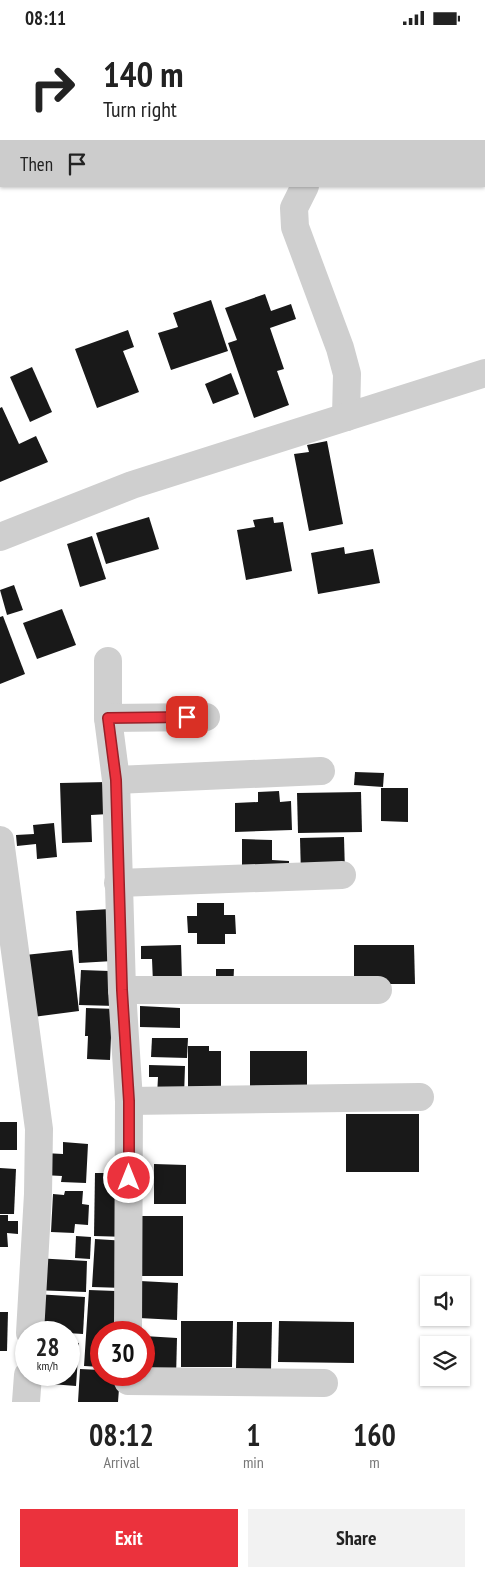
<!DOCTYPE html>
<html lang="en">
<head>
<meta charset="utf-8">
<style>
  :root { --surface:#fff; --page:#f2f2f2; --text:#222; --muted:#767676; --accent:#eb323d }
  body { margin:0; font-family:"PT Sans Narrow",sans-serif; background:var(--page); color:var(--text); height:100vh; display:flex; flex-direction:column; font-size:19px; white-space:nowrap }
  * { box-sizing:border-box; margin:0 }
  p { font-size:16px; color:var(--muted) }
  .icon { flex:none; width:28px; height:28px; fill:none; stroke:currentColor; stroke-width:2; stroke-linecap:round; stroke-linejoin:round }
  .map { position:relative; height:1367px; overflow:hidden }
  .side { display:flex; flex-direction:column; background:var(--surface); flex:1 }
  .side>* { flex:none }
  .banner { position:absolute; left:0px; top:0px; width:485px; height:152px; box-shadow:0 1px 4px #0004; background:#fff; color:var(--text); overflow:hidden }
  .controls { position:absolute; left:420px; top:1241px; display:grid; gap:10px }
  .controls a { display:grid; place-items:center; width:50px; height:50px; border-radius:0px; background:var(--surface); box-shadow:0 1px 4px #0004; font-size:25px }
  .speed { position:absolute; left:15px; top:1286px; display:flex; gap:10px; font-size:25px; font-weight:700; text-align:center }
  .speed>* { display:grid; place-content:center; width:65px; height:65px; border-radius:50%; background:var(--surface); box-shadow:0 1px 4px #0004; line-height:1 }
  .speed small { font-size:12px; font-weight:400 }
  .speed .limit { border:8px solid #d22; background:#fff; color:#111 }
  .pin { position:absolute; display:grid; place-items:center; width:42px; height:42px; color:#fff; margin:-21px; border-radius:10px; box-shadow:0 2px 8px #0006 }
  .me { position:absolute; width:55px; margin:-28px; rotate:0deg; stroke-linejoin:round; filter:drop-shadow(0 0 4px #0008) }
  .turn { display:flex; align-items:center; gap:18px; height:105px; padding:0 20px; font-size:22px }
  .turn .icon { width:65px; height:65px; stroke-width:2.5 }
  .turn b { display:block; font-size:35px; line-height:42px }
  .then { display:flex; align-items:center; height:48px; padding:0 20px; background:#0003; gap:10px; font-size:19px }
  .eta { display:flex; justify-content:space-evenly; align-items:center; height:85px; text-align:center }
  .eta b { font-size:30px; font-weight:700; line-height:35px }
  .button { display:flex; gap:10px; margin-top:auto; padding:10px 20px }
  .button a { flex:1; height:58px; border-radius:0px; background:var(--accent); color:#fff; font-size:20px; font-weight:700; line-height:58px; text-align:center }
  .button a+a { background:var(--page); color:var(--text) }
  .status { display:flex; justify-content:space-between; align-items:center; height:35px; padding:0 25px; background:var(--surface); direction:ltr }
  .status svg { height:14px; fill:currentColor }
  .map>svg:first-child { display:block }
  .building { fill:#191919 }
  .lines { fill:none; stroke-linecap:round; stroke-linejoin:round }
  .minor { stroke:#cfcfcf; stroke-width:28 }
  .route-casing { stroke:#992028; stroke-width:12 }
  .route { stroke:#eb323d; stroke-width:9 }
</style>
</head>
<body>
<div class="status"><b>08:11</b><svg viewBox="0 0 49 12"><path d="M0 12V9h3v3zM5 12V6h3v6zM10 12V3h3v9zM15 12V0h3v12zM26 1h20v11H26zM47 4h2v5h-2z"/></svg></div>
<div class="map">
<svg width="485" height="1367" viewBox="0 0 485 1367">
  <rect width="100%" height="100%" fill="#fff"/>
  <!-- building -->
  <g class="building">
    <path d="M265,259L271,276L291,269L296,284L270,293L284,334L277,336L289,370L254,383L228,308L237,305L225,273Z"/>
    <path d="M211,265L228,316L171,335L158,298L178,292L173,278Z"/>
    <path d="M128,295L134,312L123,316L139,357L97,373L75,314Z"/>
    <path d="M32,332L52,377L30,387L10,342Z"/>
    <path d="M231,338L239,359L213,369L205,349Z"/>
    <path d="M2,372L19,409L36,401L48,427L0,447V373Z"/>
    <path d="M327,406L343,489L309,496L294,419L309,417L307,410Z"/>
    <path d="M149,482L159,514L106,529L96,498Z"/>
    <path d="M273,482L274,488L283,487L292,536L246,545L237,495L255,492L253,485Z"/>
    <path d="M92,501L106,544L80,552L67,509Z"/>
    <path d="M344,512L345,519L373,514L380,548L318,559L311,518Z"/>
    <path d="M14,550L23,575L7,580L0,555Z"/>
    <path d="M62,574L76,610L37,624L23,588Z"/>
    <path d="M3,581L25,639L0,649V582Z"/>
    <path d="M355,737L384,738L383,752L354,750Z"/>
    <path d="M108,747L109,779L91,780L92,807L62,808L60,748Z"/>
    <path d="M381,753H408V787L381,786Z"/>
    <path d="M279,756L280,767L291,766L292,795L235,797V768L258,767V757Z"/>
    <path d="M361,757L362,797L298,798L297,758Z"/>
    <path d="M54,788L57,822L37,824L36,809L17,811L16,800L34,799L33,790Z"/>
    <path d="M344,802L345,838L301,840L300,803Z"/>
    <path d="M242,804L272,805V825L289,826V841H242Z"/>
    <path d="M197,868H224V880H235L236,899H225V909H197V898H188L187,881H197Z"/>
    <path d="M110,874L113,926L79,928L76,876Z"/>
    <path d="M181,910L182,947L153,948L152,924H141V911Z"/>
    <path d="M354,910H414L415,949H354Z"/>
    <path d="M72,915L79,976L33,982L25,920Z"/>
    <path d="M216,934H234L233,953H216Z"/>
    <path d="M81,935L109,936L116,971L79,970Z"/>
    <path d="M140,971L180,973V993L140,992Z"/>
    <path d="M86,973L117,974L111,1002L110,1025L87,1024L88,1001H85Z"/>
    <path d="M152,1003H188L187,1023L151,1022Z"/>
    <path d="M188,1011H209V1016H221V1057H188Z"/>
    <path d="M250,1016H307V1054L250,1055Z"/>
    <path d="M149,1030L185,1031L184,1062L157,1061L158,1042H149Z"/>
    <rect x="346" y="1079" width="73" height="58"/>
    <rect x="0" y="1087" width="17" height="28"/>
    <path d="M63,1107L88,1109L86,1148L61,1147L62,1141L43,1140L44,1118L63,1119Z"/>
    <path d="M154,1129L186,1130V1169H154Z"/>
    <path d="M0,1133L16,1134L14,1179H0Z"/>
    <path d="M95,1138H129L128,1202L94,1201Z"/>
    <path d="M65,1156H83L82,1169L89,1170L88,1190L75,1189L74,1198L51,1197L53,1159L64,1160Z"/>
    <path d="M0,1180H8V1186H18V1199L7,1198L8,1212H0Z"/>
    <rect x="141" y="1181" width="42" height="60"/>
    <path d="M76,1201L91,1202L90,1224L75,1223Z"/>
    <path d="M95,1204L127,1206L124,1253L92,1252Z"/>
    <path d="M35,1223L87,1226L86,1257L33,1255Z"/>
    <path d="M140,1246L178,1248L177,1285L139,1283Z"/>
    <path d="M89,1255L116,1256L114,1298H101V1332L84,1331Z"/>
    <path d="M35,1259L85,1262L83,1299L33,1296Z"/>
    <path d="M0,1277H8L7,1316H0Z"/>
    <path d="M181,1286H233L232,1332H181Z"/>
    <path d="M279,1286L354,1287V1328L278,1327Z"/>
    <path d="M237,1287H272L271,1335L236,1334Z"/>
    <path d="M144,1301L177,1303L176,1343L144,1342Z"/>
    <path d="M69,1307L79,1308L76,1351L38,1348V1340H69Z"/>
    <path d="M80,1334L101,1335V1340H120L118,1367H78Z"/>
  </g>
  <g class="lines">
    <!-- minor -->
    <g class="minor">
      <path d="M455,1L456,0"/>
      <path d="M305,151L294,173L295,192L340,313L347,339L346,382"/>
      <path d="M0,502L132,450L485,338"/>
      <path d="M108,626V683L116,745L122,955L129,1066L128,1298"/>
      <path d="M108,683L206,682"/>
      <path d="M116,745L321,736"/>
      <path d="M0,805L39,1094L38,1159L30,1298"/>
      <path d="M118,848L342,840"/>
      <path d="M122,955H378"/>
      <path d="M129,1066L420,1062"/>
      <path d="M128,1346L324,1348"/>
      <path d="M26,1367L28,1340"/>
    </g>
  </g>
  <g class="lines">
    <defs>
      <path id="route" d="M129,1143V1066L122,955L116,745L108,683L187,682"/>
    </defs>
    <!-- route casing -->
    <use href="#route" class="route-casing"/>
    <!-- route -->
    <use href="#route" class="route"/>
  </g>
</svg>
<div class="controls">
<a><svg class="icon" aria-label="sound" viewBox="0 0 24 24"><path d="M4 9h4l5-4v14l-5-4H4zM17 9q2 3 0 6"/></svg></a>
<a><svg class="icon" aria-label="layers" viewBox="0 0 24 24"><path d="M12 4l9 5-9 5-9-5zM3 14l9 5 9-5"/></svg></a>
</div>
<div class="speed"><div>28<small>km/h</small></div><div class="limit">30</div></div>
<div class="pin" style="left:187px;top:682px;background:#d93025"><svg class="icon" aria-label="arrive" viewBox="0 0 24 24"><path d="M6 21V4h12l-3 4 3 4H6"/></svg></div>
<svg class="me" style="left:129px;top:1143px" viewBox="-20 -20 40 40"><circle r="17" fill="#eb323d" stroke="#fff" stroke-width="3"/><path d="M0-11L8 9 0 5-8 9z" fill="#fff"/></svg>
<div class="banner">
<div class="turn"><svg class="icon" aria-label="right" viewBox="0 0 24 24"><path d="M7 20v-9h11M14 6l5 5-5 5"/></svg><div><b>140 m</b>Turn right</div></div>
<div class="then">Then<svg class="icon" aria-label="arrive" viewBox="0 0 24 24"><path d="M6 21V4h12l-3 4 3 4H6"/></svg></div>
</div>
</div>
<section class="side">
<div class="eta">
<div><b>08:12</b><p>Arrival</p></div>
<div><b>1</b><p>min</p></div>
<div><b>160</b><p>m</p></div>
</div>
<div class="button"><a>Exit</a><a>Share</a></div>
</section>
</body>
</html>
